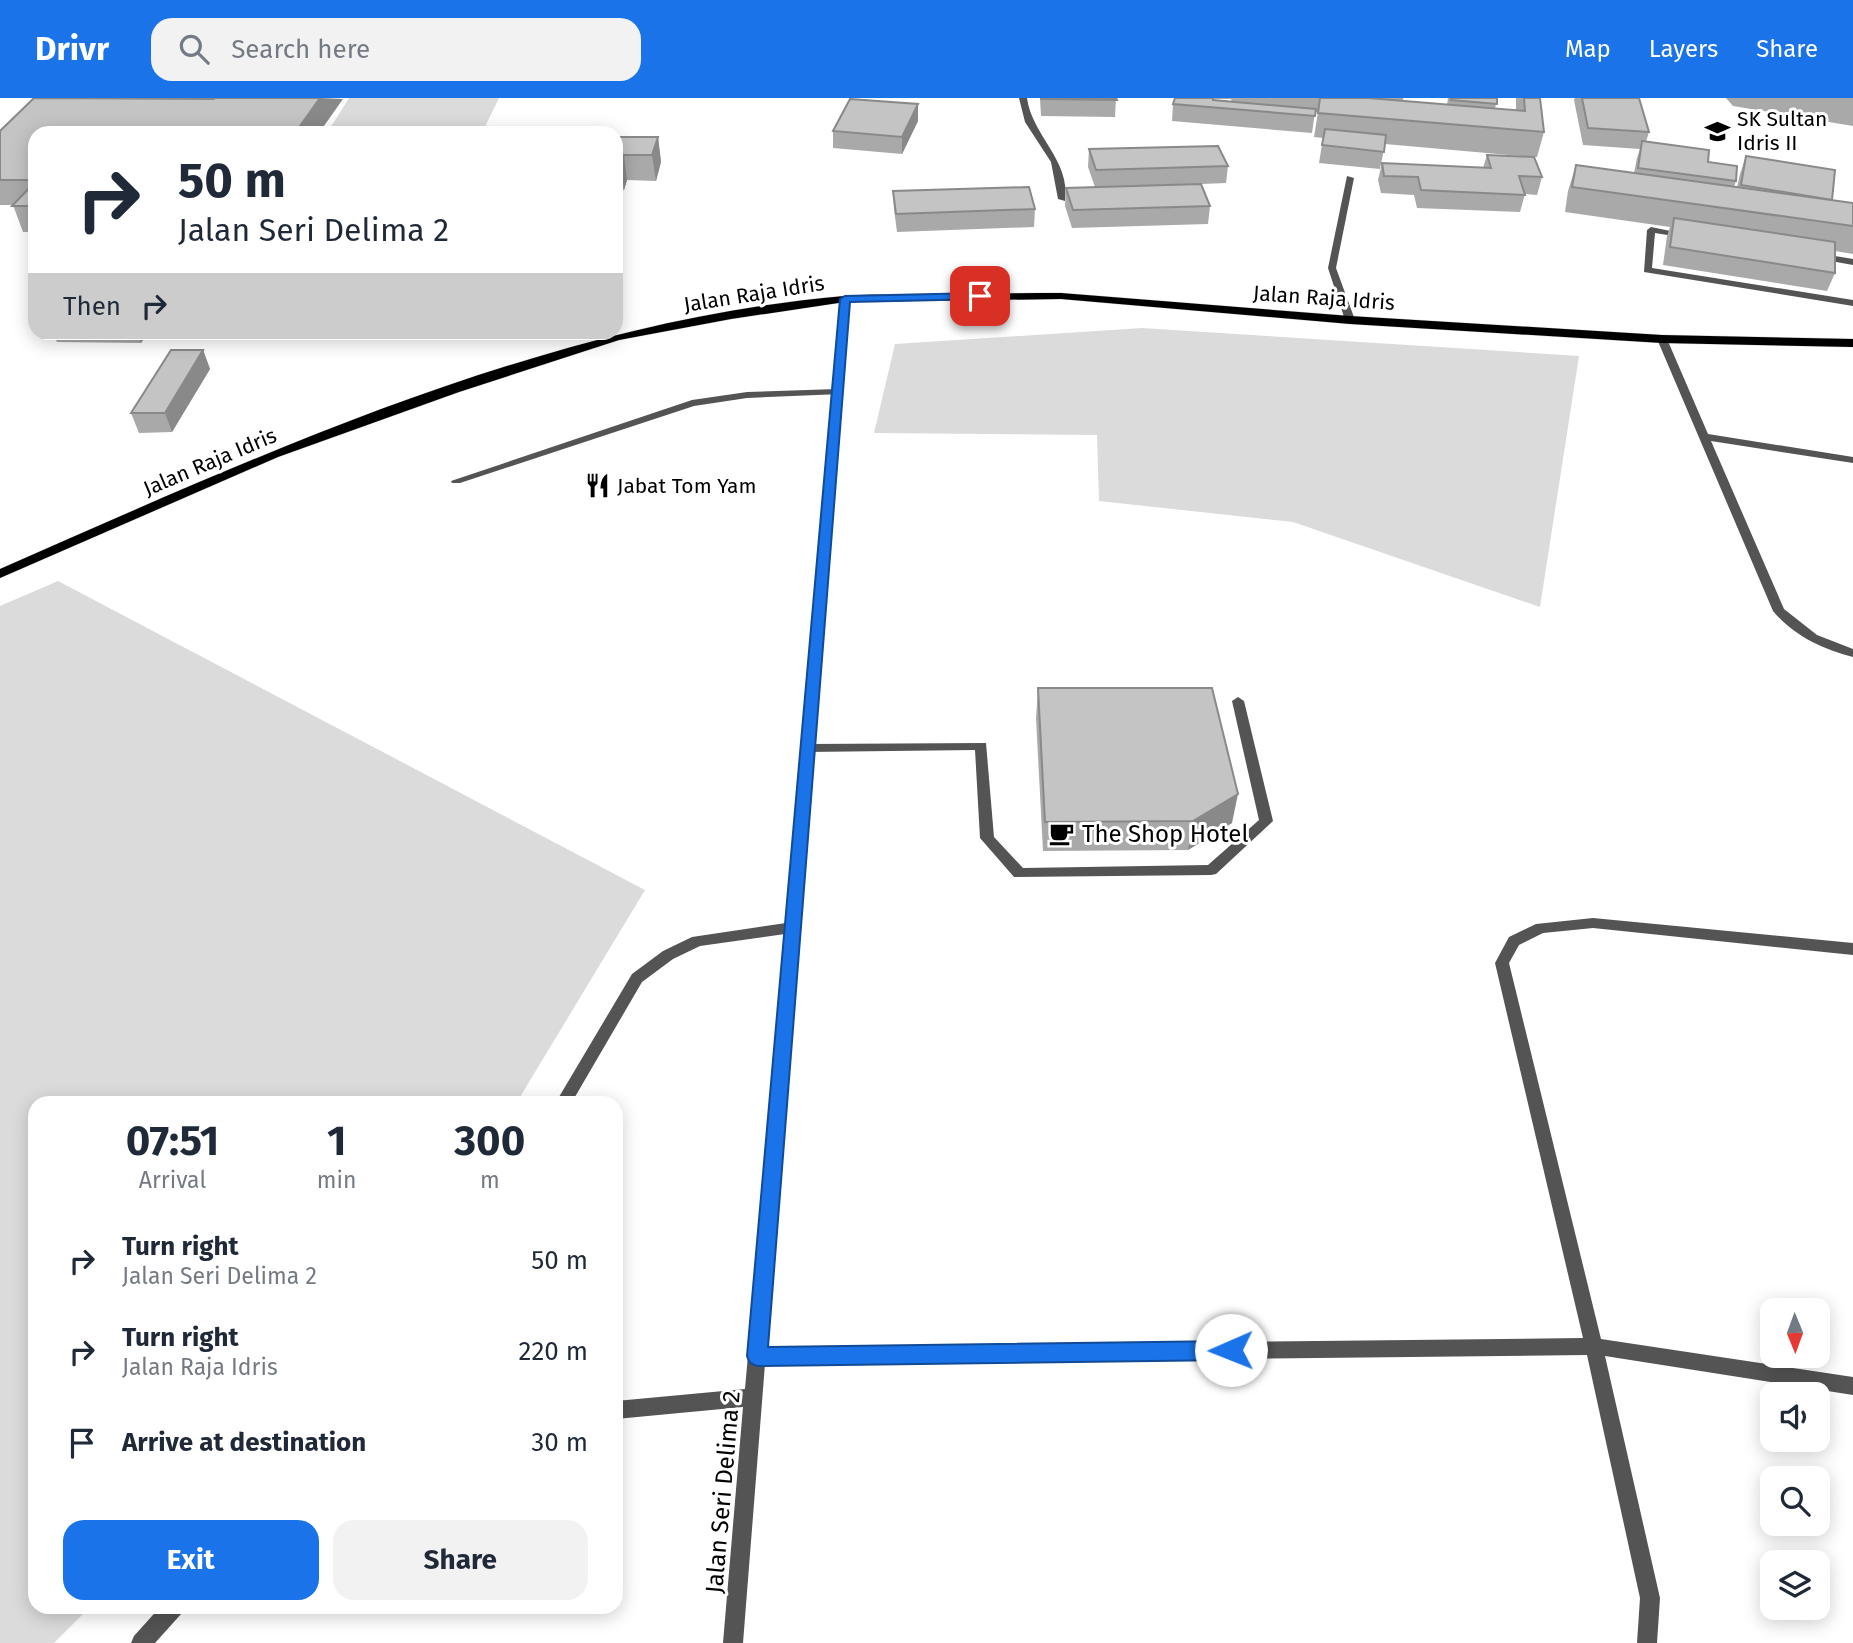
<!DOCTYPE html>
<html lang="en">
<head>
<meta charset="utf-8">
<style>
  :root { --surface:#fff; --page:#f2f2f3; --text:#1f2937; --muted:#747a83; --accent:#1a73e8 }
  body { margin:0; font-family:"Fira Sans",sans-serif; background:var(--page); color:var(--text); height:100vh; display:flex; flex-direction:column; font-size:26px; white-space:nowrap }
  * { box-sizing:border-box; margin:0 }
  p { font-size:23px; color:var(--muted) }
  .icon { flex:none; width:38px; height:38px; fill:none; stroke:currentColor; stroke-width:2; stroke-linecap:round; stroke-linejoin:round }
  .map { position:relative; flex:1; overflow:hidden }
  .sheet { position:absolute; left:28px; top:998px; width:595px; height:518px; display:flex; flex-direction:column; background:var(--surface); border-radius:21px; box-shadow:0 4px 18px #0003 }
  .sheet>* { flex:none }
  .hud { position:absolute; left:28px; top:28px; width:595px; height:214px; border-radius:21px; box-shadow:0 4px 18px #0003; background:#fff; color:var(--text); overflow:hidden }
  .needle { width:46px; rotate:179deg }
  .controls { position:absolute; left:1760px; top:1200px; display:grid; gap:14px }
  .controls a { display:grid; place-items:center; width:70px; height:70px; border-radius:14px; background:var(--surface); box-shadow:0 4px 18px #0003; font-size:35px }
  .pin { position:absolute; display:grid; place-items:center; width:60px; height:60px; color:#fff; margin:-30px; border-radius:14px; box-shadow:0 4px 10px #0006 }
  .me { position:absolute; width:77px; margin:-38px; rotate:269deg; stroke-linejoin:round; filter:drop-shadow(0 0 5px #0008) }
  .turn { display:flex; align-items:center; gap:24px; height:147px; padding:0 35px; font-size:32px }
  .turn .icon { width:91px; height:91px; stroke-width:2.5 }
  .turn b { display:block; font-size:49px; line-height:60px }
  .then { display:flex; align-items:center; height:66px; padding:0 35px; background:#0003; gap:14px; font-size:26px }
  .eta { display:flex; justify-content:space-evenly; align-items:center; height:119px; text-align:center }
  .eta b { font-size:42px; font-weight:700; line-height:49px }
  .button { display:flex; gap:14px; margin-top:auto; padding:14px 35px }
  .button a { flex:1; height:80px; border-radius:21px; background:var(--accent); color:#fff; font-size:28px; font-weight:700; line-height:80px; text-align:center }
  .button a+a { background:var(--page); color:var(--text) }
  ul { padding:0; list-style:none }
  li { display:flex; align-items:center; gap:21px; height:91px; padding:0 35px }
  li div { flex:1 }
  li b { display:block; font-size:26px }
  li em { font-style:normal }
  header { display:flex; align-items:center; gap:42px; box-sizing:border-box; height:98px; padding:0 35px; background:var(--accent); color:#fff }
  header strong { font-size:33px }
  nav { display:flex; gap:38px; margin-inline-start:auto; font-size:24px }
  .search { width:490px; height:63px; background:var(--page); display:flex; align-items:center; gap:18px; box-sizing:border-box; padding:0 24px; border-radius:21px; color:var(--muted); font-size:26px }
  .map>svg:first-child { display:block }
  .green { fill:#dbdbdb }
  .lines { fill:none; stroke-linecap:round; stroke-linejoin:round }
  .primary-casing { stroke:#dbdbdb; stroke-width:1 }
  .lane { fill:#545454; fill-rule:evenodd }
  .street { fill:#545454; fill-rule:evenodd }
  .primary { fill:#000; fill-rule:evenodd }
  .wall { fill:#a9a9a9; fill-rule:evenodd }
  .shaded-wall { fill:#898989 }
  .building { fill:#c4c4c4; stroke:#898989; stroke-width:2 }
  .route { fill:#1a73e8; stroke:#114b97; stroke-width:2 }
  .labels { text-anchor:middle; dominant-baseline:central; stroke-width:6; stroke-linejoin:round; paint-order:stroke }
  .far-poi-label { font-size:21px; fill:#000; stroke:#fff; text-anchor:start }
  .far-street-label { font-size:21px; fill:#000; stroke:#fff }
  .poi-label { font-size:24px; fill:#000; stroke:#fff; text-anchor:start }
  .street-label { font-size:24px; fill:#000; stroke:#fff }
</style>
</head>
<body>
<header>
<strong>Drivr</strong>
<div class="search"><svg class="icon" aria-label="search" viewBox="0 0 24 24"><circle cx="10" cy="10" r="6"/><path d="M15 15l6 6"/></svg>Search here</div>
<nav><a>Map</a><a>Layers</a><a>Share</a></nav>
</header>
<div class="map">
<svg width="1853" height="1545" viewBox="0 0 1853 1545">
  <rect width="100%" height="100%" fill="#fff"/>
  <!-- green -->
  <g class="green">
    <path d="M349,0H499L482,35H327Z"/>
    <path d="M1142,230L1579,258L1540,509L1293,424L1099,403L1097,337L874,335L895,246Z"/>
    <path d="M58,483L645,792L517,1004H35V1508L90,1509L54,1545H0V508Z"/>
  </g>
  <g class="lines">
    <defs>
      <path id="primary" d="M1061,195L1350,218L1662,237L1853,241V249L1662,245L1350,226L1061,201L845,204L731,221L619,242L459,294L278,359L0,480V471C269,353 548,224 844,198C868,196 892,197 916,197C964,196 1013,195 1061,195Z"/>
    </defs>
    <!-- primary casing -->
    <use href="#primary" class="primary-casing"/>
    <!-- lane -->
    <g class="lane">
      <path d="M1019,0H1027C1032,38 1071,62 1065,103L1058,101L1051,64L1025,24Z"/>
      <path d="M1347,78L1354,80L1336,170L1355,222L1350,225L1345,222L1328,170Z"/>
      <path d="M1651,129L1690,137L1686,140L1655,135L1652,170L1853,202V208L1644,174L1647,132Z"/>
      <path d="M1817,155L1853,161V167L1814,160V156Z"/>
      <path d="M1659,239L1667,241L1708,336L1853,359V365L1711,343L1784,511L1817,537L1853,551V559C1822,551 1794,538 1773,513L1657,241Z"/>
      <path d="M837,291L841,292V296L747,300L694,308L460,385H452L451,383L692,302L747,294Z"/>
      <path d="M1238,599L1244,603L1273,723L1216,776L1211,777L1014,779L980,740L975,652L807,654L801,650L807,646L986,645L994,739L1023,770L1208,767L1259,722L1232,603Z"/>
    </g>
    <!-- street -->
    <g class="street">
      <path d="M845,198L850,201L767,1249L1583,1240L1495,865L1509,839L1536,826L1593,820L1853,845V857L1593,830L1543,835L1519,847L1509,865L1601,1241L1853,1279V1297L1605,1258L1660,1500L1657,1545H1637L1640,1500L1587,1257L765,1266L743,1545H723L743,1309L616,1321V1303L745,1291L785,836L700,848L673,861L642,884L572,1004H556L632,876L663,853L692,839L786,825L840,201Z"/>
      <path d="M161,1508H185L182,1515L155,1545H131L134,1538Z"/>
    </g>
    <!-- primary -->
    <use href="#primary" class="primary"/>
  </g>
  <!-- wall -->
  <g class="wall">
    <path d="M215,0L343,1L35,35V134H23L13,107H0V33L154,1H214Z"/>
    <path d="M1040,0H1116L1115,19L1041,18Z"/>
    <path d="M1175,0H1403V3L1447,7L1448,0H1497L1495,11L1516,13V0H1540L1544,34L1537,59H1534L1542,79L1537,97L1525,96L1520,114L1417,110L1414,97L1381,95L1378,82L1382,65L1483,70L1487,57L1531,59L1385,46L1380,71L1319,65L1323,40L1314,39L1318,14H1315L1312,35L1172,23L1173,6ZM1216,1H1231L1232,4L1215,2Z"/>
    <path d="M1575,0H1639L1649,34L1646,44L1708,64L1736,83L1734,89H1737L1740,76L1746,58L1832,102L1853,105V156L1835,153V175L1827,193L1663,167L1667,138L1670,129L1565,114L1568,93L1576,67L1634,75L1637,60L1640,51L1583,47L1574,2Z"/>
    <path d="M1726,0H1853V28L1733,8Z"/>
    <path d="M918,6V23L902,56L833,50V33Z"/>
    <path d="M616,39H658L661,64L656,83L627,82L624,92H616Z"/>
    <path d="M1089,51L1228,68L1226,85L1201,86L1210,108L1208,126L1072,130L1065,108L1066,90L1095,89L1088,69Z"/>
    <path d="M893,93L1035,111L1034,129L897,134L894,111Z"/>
    <path d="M148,234L141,245L57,244L52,235Z"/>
    <path d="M250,234H267L263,237Z"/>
    <path d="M203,252L210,271L172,334L139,335L131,315Z"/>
    <path d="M1038,590L1232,725L1188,752L1043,753L1036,620Z"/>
  </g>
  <!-- shaded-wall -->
  <g class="shaded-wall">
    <path d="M320,0L343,1L319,35H295Z"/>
    <path d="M918,6V23L902,56V39Z"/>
    <path d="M658,39L661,64L656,83L652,57Z"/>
    <path d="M624,57L627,82L624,92L621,66Z"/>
    <path d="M138,234H148L141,245L137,235Z"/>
    <path d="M203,252L210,271L172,334L165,315Z"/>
    <path d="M1238,696L1232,725L1188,752L1193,723Z"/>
  </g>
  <!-- building -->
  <g class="building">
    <path d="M34,0L214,1L215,0H320L295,35H35V82H0V33Z"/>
    <path d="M1041,0H1116L1117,2L1041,1Z"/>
    <path d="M1175,0H1213V2L1316,11L1315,18L1173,6Z"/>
    <path d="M1320,0H1368L1525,13L1524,0H1540L1544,34L1318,15Z"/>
    <path d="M1451,0H1497V6L1451,2Z"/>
    <path d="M1582,0H1639L1649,34L1588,30Z"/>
    <path d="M850,1L918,6L902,39L833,33Z"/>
    <path d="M1325,31L1386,37L1384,54L1322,47Z"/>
    <path d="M616,39H658L652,57H624L621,66H616Z"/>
    <path d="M1642,43L1709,52L1708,64L1737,68L1736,83L1638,70Z"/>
    <path d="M1218,48L1228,68L1096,72L1089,51Z"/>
    <path d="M1487,57L1534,59L1542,79L1519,78L1525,97L1421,92L1418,79L1384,78L1382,65L1491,70Z"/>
    <path d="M1746,58L1835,72L1832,102L1741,87Z"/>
    <path d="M1576,67L1853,105V128L1572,89Z"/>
    <path d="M35,84V108H12Z"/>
    <path d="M1201,86L1210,108L1073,112L1066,90Z"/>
    <path d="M1029,89L1035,111L896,116L893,93Z"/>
    <path d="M1674,120L1835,144V175L1670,149Z"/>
    <path d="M52,234H138L137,235Z"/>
    <path d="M171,252H203L165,315H131Z"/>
    <path d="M1038,590H1212L1238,696L1193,723L1045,724Z"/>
  </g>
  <!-- route -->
  <path class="route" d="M980,195L985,198L984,201L850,204L768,1249L1231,1243L1239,1246L1242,1252L1239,1259L1231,1262L757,1268L750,1265L747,1258L840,201L845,198Z"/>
  <!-- icons -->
  <defs>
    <symbol id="school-bare" viewBox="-9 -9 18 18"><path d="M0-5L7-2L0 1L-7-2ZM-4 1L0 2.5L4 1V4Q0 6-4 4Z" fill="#000" stroke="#fff" stroke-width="2.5" paint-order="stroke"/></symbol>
    <symbol id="restaurant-bare" viewBox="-9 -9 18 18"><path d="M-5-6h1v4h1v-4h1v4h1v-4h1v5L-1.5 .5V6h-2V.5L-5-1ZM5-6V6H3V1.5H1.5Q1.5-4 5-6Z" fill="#000" stroke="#fff" stroke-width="2.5" paint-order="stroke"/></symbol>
    <symbol id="cafe-bare" viewBox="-9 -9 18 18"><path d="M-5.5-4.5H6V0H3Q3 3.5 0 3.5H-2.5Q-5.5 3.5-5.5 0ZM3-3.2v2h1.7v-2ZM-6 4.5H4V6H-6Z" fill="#000" stroke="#fff" stroke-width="2.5" paint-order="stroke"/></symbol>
  </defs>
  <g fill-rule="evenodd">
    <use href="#school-bare" x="1700" y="16" width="35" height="35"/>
    <use href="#restaurant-bare" x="580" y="370" width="35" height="35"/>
    <use href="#cafe-bare" x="1044" y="718" width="35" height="35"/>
  </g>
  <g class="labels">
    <!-- far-poi labels -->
    <g class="far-poi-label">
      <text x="1737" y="21">SK Sultan<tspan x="1737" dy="24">Idris II</tspan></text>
      <text x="617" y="388">Jabat Tom Yam</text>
    </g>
    <!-- far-street labels -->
    <g class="far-street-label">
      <text transform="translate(754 196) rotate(-9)">Jalan Raja Idris</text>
      <text transform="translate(1324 200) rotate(4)">Jalan Raja Idris</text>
      <text transform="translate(210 364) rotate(-23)">Jalan Raja Idris</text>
    </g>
    <!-- poi labels -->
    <g class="poi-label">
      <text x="1082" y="736">The Shop Hotel</text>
    </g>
    <!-- street labels -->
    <g class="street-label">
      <text transform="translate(723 1394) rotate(-85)">Jalan Seri Delima 2</text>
    </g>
  </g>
</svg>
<div class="controls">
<a><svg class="needle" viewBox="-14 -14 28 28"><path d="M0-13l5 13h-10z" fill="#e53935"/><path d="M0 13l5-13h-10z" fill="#747a83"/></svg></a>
<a><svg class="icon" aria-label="sound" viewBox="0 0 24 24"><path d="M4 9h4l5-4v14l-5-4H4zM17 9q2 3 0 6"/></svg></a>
<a><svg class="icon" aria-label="search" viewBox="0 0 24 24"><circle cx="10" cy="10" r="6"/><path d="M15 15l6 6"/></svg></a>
<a><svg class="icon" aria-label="layers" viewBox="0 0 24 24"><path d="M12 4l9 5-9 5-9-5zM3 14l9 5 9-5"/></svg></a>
</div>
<div class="pin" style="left:980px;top:198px;background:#d93025"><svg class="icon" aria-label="arrive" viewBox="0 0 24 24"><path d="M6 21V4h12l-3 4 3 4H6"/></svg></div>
<svg class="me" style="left:1231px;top:1252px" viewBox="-20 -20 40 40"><circle r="19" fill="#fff"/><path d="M0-13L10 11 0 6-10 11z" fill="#1a73e8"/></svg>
<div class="hud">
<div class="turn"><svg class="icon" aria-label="right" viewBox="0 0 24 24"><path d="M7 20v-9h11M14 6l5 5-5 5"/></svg><div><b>50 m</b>Jalan Seri Delima 2</div></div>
<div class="then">Then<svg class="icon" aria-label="right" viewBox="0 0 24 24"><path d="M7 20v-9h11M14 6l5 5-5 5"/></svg></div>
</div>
<section class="sheet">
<div class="eta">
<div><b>07:51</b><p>Arrival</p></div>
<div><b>1</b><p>min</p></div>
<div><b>300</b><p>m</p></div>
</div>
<ul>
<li><svg class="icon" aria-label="right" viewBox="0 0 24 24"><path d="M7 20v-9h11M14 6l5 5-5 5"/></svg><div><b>Turn right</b><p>Jalan Seri Delima 2</p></div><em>50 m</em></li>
<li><svg class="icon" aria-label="right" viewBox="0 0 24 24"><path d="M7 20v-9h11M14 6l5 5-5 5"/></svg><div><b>Turn right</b><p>Jalan Raja Idris</p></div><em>220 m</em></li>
<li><svg class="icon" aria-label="arrive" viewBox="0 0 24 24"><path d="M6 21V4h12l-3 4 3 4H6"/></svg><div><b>Arrive at destination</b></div><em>30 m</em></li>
</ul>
<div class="button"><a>Exit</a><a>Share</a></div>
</section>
</div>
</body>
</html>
